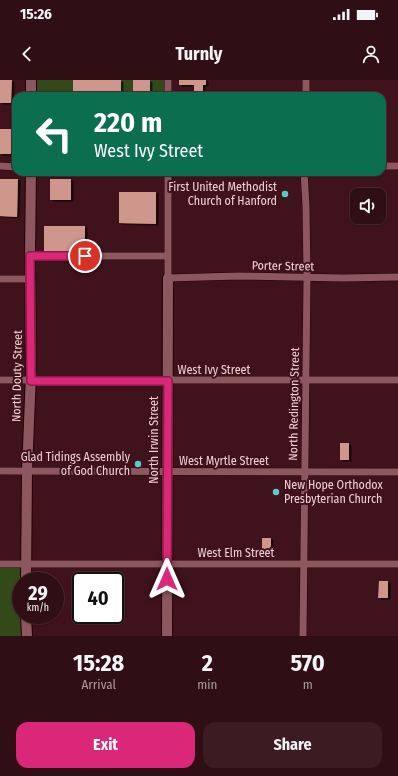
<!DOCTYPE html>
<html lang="en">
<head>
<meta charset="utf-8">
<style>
  :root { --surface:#300e15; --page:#3c1c22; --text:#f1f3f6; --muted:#a89ca0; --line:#4b2e34; --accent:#db2777 }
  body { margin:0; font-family:"Fira Sans Condensed",sans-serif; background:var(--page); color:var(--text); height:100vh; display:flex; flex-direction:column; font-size:15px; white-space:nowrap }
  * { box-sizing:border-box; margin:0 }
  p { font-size:13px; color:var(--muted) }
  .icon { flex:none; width:22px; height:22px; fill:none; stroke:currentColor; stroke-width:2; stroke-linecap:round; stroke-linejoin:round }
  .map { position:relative; height:556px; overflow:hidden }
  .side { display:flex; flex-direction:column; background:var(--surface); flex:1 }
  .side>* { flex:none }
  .hud { position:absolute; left:12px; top:12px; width:374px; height:84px; border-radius:12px; box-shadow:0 1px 3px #0004,0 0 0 1px var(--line); background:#0b6e4f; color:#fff; overflow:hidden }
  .controls { position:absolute; left:350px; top:108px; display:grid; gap:8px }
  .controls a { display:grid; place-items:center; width:36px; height:36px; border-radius:8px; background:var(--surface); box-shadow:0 1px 3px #0004,0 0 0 1px var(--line); font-size:20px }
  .speed { position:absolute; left:12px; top:492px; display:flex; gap:8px; font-size:20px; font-weight:700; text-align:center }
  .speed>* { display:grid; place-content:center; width:52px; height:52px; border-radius:50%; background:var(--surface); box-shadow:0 1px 3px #0004,0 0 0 1px var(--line); line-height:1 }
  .speed small { font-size:10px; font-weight:400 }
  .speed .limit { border:2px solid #111; border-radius:6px; background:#fff; color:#111 }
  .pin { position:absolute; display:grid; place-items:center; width:34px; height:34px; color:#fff; margin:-17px; border:2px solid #fff; border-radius:50%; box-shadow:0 1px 4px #0007 }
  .me { position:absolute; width:44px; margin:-22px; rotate:0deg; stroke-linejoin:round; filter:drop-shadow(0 0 3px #0008) }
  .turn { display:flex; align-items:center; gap:14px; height:84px; padding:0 16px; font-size:18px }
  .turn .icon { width:52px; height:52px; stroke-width:2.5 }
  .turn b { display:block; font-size:28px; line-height:34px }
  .eta { display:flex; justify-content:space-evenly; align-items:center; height:68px; text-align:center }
  .eta b { font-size:24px; font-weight:700; line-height:28px }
  .primary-button { display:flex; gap:8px; margin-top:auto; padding:8px 16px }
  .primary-button a { flex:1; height:46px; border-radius:12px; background:var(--accent); color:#fff; font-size:16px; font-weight:700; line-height:46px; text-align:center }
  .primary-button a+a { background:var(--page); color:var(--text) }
  .status { display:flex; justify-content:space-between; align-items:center; height:28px; padding:0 20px; background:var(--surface); direction:ltr }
  .status svg { height:11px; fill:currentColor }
  header { display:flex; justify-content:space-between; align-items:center; height:52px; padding:0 16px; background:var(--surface); font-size:18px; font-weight:700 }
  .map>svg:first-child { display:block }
  .green { fill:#334917 }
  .building { fill:#cf968c; filter:url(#shadow) }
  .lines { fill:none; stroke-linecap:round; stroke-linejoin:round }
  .street-casing { stroke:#240007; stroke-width:8 }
  .secondary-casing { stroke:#240007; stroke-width:12 }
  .street { stroke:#8c575f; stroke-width:7 }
  .secondary { stroke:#8c575f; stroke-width:10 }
  .route-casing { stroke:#8e194d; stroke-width:10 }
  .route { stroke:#db2777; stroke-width:7 }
  .poi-dot { fill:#55cdc6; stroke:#40121c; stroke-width:1.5 }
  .labels { text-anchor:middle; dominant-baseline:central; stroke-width:4; stroke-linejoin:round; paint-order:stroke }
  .poi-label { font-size:12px; fill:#f0d0d4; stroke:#40121c; text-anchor:end }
  .street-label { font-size:12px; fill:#f0d0d4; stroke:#40121c }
</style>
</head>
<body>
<div class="status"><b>15:26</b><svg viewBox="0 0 49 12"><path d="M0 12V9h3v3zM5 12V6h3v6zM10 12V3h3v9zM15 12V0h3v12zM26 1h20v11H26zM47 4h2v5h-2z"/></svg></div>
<header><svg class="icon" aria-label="back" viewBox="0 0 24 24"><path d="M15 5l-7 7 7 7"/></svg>Turnly<svg class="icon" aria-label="person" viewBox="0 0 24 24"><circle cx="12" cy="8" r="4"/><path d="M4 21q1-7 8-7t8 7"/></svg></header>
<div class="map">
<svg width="398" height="556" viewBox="0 0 398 556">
  <defs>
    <filter id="shadow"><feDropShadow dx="2.5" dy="1.5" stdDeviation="0" flood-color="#0009"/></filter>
  </defs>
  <rect width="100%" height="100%" fill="#40121c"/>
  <!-- green -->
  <g class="green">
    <rect x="31" y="0" width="42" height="16"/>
    <path d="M121,0H133V14L129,16H121Z"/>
    <path d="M150,0H172V13L150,14Z"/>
    <path d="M0,484H26V501H21V535H26L27,556H0Z"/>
  </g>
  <!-- building -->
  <g class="building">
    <path d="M0,0H12L11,23H0Z"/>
    <rect x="73" y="0" width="48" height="16"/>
    <rect x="133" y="0" width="17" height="14"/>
    <path d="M179,0H206V5H203V16H194V5H179Z"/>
    <rect x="0" y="49" width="16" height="25"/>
    <path d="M0,99H18L17,137L0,136Z"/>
    <rect x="50" y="99" width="21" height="21"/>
    <path d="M119,112H156V144L119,143Z"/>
    <rect x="44" y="146" width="41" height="25"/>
    <rect x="340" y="363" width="9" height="17"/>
    <rect x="262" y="458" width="9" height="17"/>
    <path d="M379,501H388V518H378Z"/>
  </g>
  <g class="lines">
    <defs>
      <g id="street">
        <path d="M168,0V16"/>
        <path d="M306,16V0"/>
        <path d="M0,86L16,87"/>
        <path d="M382,86H398"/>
        <path d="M168,92V198L238,196L343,198L398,197"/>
        <path d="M30,176H167"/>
        <path d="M0,199H30"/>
        <path d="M0,300H398"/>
        <path d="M0,391L398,392"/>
        <path d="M0,484H398"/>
        <path d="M303,556L307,197L306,126L304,92"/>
      </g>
      <g id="secondary">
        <path d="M31,0V16"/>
        <path d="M26,501L27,391L31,294L30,176L31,92"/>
        <path d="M26,535L27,556"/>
        <path d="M167,556L168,198"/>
      </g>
    </defs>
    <!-- street casing -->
    <use href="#street" class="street-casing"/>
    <!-- secondary casing -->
    <use href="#secondary" class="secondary-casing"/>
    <!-- street -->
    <use href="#street" class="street"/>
    <!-- secondary -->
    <use href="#secondary" class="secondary"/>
  </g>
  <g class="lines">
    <defs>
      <path id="route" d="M85,176H30L31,301H168L167,499"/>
    </defs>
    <!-- route casing -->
    <use href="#route" class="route-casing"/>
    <!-- route -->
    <use href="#route" class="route"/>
  </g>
  <!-- markers -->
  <g class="poi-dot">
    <circle cx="285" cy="114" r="4"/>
    <circle cx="138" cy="384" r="4"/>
    <circle cx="276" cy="412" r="4"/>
  </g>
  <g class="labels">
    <!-- poi labels -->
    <g class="poi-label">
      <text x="277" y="107">First United Methodist<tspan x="277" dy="14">Church of Hanford</tspan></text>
      <text x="130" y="377">Glad Tidings Assembly<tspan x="130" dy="14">of God Church</tspan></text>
      <text x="284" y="405" text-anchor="start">New Hope Orthodox<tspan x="284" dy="14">Presbyterian Church</tspan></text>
    </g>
    <!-- street labels -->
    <g class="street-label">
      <text transform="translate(283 186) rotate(1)">Porter Street</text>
      <text x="214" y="290">West Ivy Street</text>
      <text transform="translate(17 296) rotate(-89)">North Douty Street</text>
      <text transform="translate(294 324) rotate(-89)">North Redington Street</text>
      <text transform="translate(154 360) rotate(-90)">North Irwin Street</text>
      <text x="224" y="381">West Myrtle Street</text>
      <text x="236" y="473">West Elm Street</text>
    </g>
  </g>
</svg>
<div class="controls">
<a><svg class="icon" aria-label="sound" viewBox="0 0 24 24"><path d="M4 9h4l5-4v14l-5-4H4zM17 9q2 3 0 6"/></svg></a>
</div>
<div class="speed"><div>29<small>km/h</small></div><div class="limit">40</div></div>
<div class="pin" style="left:85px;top:176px;background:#d93025"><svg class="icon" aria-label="arrive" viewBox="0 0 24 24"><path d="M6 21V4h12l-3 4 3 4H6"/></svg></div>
<svg class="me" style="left:167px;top:499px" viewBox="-20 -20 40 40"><path d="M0-17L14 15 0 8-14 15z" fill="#db2777" stroke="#fff" stroke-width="4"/></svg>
<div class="hud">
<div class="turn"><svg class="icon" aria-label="left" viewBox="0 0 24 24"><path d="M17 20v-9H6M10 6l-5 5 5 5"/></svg><div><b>220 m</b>West Ivy Street</div></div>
</div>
</div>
<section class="side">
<div class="eta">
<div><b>15:28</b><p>Arrival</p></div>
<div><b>2</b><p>min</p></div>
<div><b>570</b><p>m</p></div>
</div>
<div class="primary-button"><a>Exit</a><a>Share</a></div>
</section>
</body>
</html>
